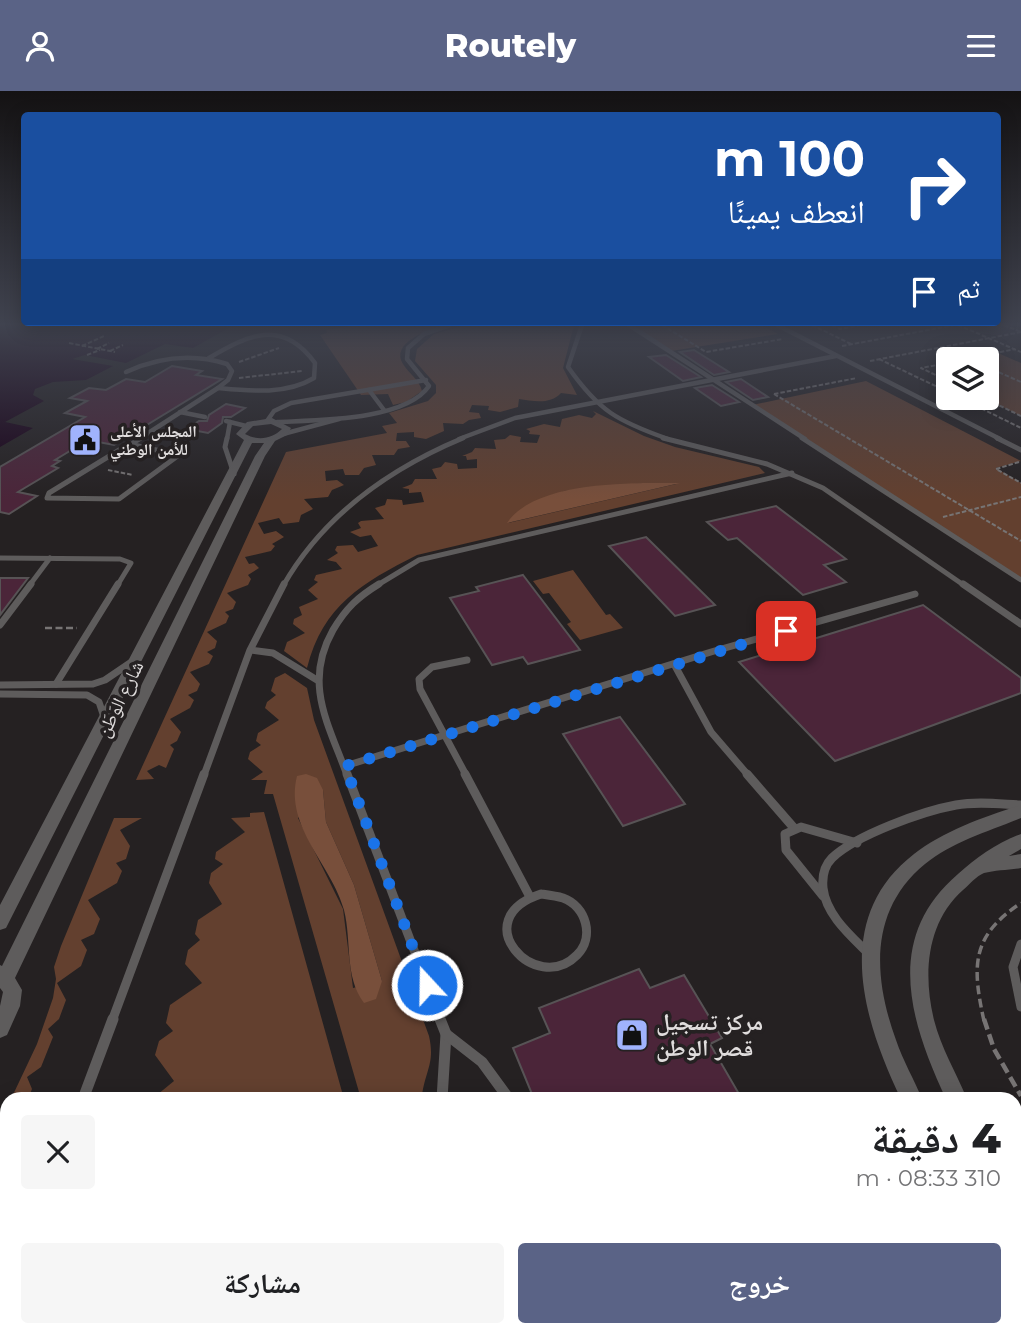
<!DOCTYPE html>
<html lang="ar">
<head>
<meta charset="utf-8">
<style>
  :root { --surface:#fff; --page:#f6f6f6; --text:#202124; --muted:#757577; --accent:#5a6386 }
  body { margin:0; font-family:Montserrat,"Noto Naskh Arabic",sans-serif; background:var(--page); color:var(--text); direction:rtl; height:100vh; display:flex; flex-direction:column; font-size:26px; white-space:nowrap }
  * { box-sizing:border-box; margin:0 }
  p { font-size:23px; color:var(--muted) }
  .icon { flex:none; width:38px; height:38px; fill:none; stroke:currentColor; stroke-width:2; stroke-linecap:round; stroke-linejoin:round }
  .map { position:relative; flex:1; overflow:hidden; direction:ltr }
  .side { position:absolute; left:0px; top:1001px; width:1022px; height:245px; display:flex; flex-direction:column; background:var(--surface); border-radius:21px 21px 0 0; box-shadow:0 4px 18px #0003; direction:rtl }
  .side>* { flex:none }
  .banner { position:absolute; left:21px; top:21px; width:980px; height:214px; border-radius:7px; box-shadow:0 4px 18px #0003; direction:rtl; background:#1a4fa0; color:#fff; overflow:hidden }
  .buttons { position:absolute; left:936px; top:256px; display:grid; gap:14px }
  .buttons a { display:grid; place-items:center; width:63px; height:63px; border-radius:7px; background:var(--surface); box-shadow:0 4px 18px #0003; font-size:35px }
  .pin { position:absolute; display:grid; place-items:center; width:60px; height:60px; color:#fff; margin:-30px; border-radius:14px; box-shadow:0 4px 10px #0006 }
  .me { position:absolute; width:77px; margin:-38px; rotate:339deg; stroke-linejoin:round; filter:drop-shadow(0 0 5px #0008) }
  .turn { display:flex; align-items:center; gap:24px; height:147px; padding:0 21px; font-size:32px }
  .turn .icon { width:91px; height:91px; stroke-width:2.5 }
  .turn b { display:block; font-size:49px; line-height:60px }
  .then { display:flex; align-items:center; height:66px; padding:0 21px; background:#0003; gap:14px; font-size:26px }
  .round { display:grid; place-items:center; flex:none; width:74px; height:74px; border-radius:7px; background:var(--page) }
  .head { display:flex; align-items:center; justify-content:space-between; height:119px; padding:0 21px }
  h1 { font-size:42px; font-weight:800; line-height:52px }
  .primary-button { display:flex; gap:14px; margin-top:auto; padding:14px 21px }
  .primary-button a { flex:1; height:80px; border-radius:7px; background:var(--accent); color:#fff; font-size:28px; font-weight:800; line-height:80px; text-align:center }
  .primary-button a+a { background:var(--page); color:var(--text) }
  header { display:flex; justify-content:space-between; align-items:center; height:91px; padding:0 21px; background:var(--accent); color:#fff; font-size:32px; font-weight:800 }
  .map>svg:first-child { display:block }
  .green { fill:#63402f; fill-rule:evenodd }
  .forest { fill:#784f3b }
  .water { fill:#190118 }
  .building { fill:#4b2539; stroke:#575355; stroke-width:2 }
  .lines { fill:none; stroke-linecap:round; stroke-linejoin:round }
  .path-far3 { stroke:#777474; stroke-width:2; stroke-dasharray:4.5 2; stroke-linecap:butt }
  .path-far2 { stroke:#777474; stroke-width:2.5; stroke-dasharray:7 3.5; stroke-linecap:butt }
  .path-far1 { stroke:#777474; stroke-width:3.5; stroke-dasharray:9 4.5; stroke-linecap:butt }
  .path { stroke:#777474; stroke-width:4.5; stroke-dasharray:11 5; stroke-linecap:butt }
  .lane-far4 { stroke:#5e5c5c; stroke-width:4.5 }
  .lane-far3 { stroke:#5e5c5c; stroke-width:5 }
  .lane-far2 { stroke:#5e5c5c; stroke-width:7 }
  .lane-far1 { stroke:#5e5c5c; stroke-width:9 }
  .lane { stroke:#5e5c5c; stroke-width:11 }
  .street { fill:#5e5c5c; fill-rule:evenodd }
  .route { stroke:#1a73e8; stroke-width:12; stroke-dasharray:0 21.6 }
  .labels { text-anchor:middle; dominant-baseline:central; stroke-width:7; stroke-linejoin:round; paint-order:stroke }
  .far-poi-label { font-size:16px; font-weight:bold; fill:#e0dddd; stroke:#252122; text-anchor:start }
  .street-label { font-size:19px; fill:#e0dddd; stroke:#252122 }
  .near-poi-label { font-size:23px; font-weight:bold; fill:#e0dddd; stroke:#252122; text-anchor:start }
</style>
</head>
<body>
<header><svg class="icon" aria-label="menu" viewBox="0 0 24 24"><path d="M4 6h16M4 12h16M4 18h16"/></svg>Routely<svg class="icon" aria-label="person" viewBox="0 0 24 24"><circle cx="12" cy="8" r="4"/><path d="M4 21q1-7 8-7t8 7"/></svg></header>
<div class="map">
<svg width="1021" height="1246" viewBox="0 0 1021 1246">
  <rect width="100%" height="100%" fill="#252122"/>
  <!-- green -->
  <g class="green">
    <path d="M357,234H441C427,240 390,252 403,273C409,283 419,288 422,300L406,311L393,314L388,303L361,304L320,244L327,242L326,239Z"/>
    <path d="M467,234H574L563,277L577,304L561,302C550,314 533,310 519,308L518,316L500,321L488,319L489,315L472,314L469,321L479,322L481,327L469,329L463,333L443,332L444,340L426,348L414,346V341L397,342L396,350H406L410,356L398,358L394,364H372L376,374L364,377L359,384H345L343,378L325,380L326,390L337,389L344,394L332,399L328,406L304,408L313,418L301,424L299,431L283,433L279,427L258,432L264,443L276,440L284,446L272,453L275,455L271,460L245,466L249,473L254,472L259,477L248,484L251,488L248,494L227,502L236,511L233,518L225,521L229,525L226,532L207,541L217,550L215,557L207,561L213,565L209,573L190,581L200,593L197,600L188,604L194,609L190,617L170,628L181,641L177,650L170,654L174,658L166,677L159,674L147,680L154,688L136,689L286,361L387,342L382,335L397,332L389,322L428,310L436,302V294L415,270L417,258L434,243Z"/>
    <path d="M630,234H761L778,243L671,260Z"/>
    <path d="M998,262L1021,272V325L982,306H987V268H968Z"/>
    <path d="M866,290L1021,370L996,377L1021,392V489L752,314Z"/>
    <path d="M593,320L644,345L675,356L759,376L765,382L417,464C362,492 323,514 307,577L284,560L287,551L305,542L293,533L294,528L302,524L299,516L318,508L308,499L318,491L314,489L316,484L342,478L336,471L327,469L338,462L335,459L337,455L353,454L358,461L378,455L371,444L360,446L350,441L361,437L358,432L361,430L384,428L375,417L385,414L387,408L402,409L403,414L424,411L421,401L409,402V398L402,397L412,393L415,388H437L432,378L441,376L445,371L457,373L458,378L477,377V368L467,369L466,365H462L472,361L475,357L496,358L494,349L505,348L510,344L521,346L520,351L537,352L540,344L529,343L530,340L526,338L544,333L560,336L562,328L579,324L592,327L596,323ZM642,392L676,393L508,432L564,400Z"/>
    <path d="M573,479L606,524L610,523L623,537L580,549L567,533L571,531L549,502L543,503L533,490Z"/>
    <path d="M285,582L307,597L314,629L429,945C435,972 426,978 422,1004L414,1008H361L273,703H264L267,689H251L263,681L248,668L250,661L261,654L256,650L258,642L279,629L265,617L267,611L276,604L271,600L275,587ZM323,699L326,731L354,794L382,890L353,897L343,818L298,727Z"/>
    <path d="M264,721L344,1008H152L174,990L155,964L159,950L173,940L166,932L170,914L202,892L185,873L188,859L200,849L195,843L198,829L222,813L209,792L211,782L223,773L215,768L216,761L245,741L231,727L250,726V722Z"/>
    <path d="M114,727H142L120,739L130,755L126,768L116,772L122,780L117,792L88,809L100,828L94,843L81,849L87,859L81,875L57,892L66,909L59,928L48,938L53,946L41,976L27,986L32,998L28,1008H11L37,953L53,907L56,888L54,876L61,855Z"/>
    <path d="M90,1239H407L409,1246H93Z"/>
  </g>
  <!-- forest -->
  <g class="forest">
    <path d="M680,392L507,432C536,389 633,392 680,392Z"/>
    <path d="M306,683L317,687L323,699L326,731L354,794L382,890L376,908L364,912C344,885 352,851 344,819C332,774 284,736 297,685Z"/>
  </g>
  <!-- water -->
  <path class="water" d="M0,234H234L193,257L165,253L126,272L85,264L72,268L113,275L86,289L53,291L35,298L33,304L44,310L5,331L33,337L0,356Z"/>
  <!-- building -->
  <g class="building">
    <path d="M694,259L729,281L714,284L680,261Z"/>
    <path d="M666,264L701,286L683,290L649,266Z"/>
    <path d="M172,275L202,280L196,284L222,288L114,354L88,349L55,369L60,370L52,375L58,377L18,401L37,405L9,423L0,421V376L85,326L65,322L87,310L70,307L89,297L106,299L126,288L145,291Z"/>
    <path d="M741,288L768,306L753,309L726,291Z"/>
    <path d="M712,294L739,311L721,315L695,297Z"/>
    <path d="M226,313L245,317L231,326H223L222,332L208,342L187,338L199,330H207L209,324Z"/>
    <path d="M776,415L846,468L824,474L846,491L803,504L737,447L728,449L707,431Z"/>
    <path d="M646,446L715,514L675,525L609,455Z"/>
    <path d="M523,484L580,559L528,573L523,566L492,574L450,507L479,500L476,496Z"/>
    <path d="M0,487H28L0,524Z"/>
    <path d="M923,514L1021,587V602L835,670L739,571Z"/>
    <path d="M620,626L685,713L623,735L563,643Z"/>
    <path d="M639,878L650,897L684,884L722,947L710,953L739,1003L728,1008H534L513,957L550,942L539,917Z"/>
  </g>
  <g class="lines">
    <!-- path-far3 -->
    <g class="path-far3">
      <path d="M662,234L706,261L783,248"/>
      <path d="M812,234L851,253"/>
      <path d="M832,234L840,238L861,234"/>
      <path d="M958,234L1021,261"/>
      <path d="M1004,234L1021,241"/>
      <path d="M69,252L115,261"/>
      <path d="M82,255L104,245"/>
      <path d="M842,255L955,234"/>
      <path d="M97,258L109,252"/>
      <path d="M110,260L123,254"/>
      <path d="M87,264L100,259"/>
      <path d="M879,268L948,301"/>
      <path d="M968,268L1015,258"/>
      <path d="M870,270L1021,241"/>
      <path d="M239,271L279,257"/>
      <path d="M948,272L921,277L948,290"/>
      <path d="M987,276L1021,291"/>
      <path d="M239,287L302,280"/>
      <path d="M774,303L1021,450"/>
      <path d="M774,303L857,287"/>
      <path d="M958,306L1021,337"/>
      <path d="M982,306L1021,325"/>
      <path d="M1019,371L996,378L1021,392"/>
      <path d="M108,379L133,384"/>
      <path d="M943,426L1021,406"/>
    </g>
    <!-- path-far2 -->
    <path class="path-far2" d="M45,537H77"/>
    <!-- path-far1 -->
    <path class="path-far1" d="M984,930C972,875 971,845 1021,812"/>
    <!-- path -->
    <g class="path">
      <path d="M984,928L994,958L1021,1005"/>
      <path d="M1015,1067L1021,1065"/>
    </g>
    <!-- lane-far4 -->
    <g class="lane-far4">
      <path d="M582,234L568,276C599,320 617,330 668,348"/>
      <path d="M629,234L805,348"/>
      <path d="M777,234L1000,348"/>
      <path d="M209,267C248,244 282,227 315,272L314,287C286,304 250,300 218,297"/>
      <path d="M126,281C159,266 192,262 227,273L232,280L228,289L218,297L139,348"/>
      <path d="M369,299L384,319"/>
      <path d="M180,321L205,326"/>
      <path d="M226,330L246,335"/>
      <path d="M267,330L274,320L291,312L426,289"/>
      <path d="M277,331C316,329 405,330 429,295L407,268L408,257L424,243L450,234"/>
      <path d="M283,343L339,328"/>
      <path d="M227,348L230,331"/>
      <path d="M459,348L515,327L836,265"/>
    </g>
    <!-- lane-far3 -->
    <g class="lane-far3">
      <path d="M227,347L225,356L234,383"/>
      <path d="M663,347L767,373L823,397L965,495"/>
      <path d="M802,347L1021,489"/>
      <path d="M997,347L1021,359"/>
      <path d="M133,352L141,347"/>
      <path d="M129,353L179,364L119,408L47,407L49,402Z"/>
      <path d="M0,467L120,468L131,472L117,495"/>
      <path d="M29,495L50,467"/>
      <path d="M283,495C324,423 389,378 463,347"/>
      <path d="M376,495L419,469L792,382"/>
    </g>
    <!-- lane-far2 -->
    <g class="lane-far2">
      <path d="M963,493L1021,533"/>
      <path d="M0,534L31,493"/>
      <path d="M251,559L273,562L317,589"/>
      <path d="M674,573L711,641L748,684"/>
      <path d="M56,593L118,493"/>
      <path d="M0,594L93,593L105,589L133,570"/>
      <path d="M0,603L87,604L99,611L105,629"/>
      <path d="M345,675L711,561L915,503"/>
      <path d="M204,684L250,559L284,493"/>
      <path d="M347,684C328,632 303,592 333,539C346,517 358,506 379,493"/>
      <path d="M466,684L420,598L419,588L432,576L467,569"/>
    </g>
    <!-- lane-far1 -->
    <g class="lane-far1">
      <path d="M347,683L441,930"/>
      <path d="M465,683L530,806"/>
      <path d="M747,683L794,737"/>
      <path d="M541,803C548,804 556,805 563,807C586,815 595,846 577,864C536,906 464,828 541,803Z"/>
      <path d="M823,805L786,759L785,743L801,736L857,752"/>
      <path d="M1021,853L1013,876L1021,916"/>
      <path d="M869,863C851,845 826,824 823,797C822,786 824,775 832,767C856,744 923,720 956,714C977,710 1000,713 1021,714"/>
      <path d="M112,930L204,683"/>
    </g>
    <!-- lane -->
    <g class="lane">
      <path d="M440,928L446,943L442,1008"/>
      <path d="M446,943L482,971L509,1008"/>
      <path d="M83,1008L113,928"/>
      <path d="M1015,1129L1021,1130"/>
      <path d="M1015,1227L1021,1229"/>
      <path d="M0,1231L7,1212"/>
      <path d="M522,1239L525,1246"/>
      <path d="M563,1246L585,1241L605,1246"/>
      <path d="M674,1246L691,1239"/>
      <path d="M854,1246L871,1239"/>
    </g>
    <!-- street -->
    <g class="street">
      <path d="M272,327L291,337L287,344L275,350L265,365L15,887L22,899L20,915L7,944L0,947V915L3,901L0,897V874L2,875L255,365L264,352H252L6,837L0,839V814L244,349L236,343L247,331ZM271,333L282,338C272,348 258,350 245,343L253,335Z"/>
      <path d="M1021,714V727C989,740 952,751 925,773C869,819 873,886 896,949C903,970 914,988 922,1008H901C863,929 831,827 914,763C943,740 986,725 1021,714Z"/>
      <path d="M1021,743V758L1009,765L1021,763V777C1009,779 995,779 984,782C976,785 969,794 963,799C926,832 923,884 934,929C941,957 956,981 967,1008H946C910,931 883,847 958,783C976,767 998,751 1021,743Z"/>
      <path d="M1015,1086L1021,1088V1117L1015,1115Z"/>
      <path d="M1015,1165L1021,1167V1198L1015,1196Z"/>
    </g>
  </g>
  <!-- sky -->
  <linearGradient id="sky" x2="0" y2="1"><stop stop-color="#141213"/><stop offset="0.57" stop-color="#40434f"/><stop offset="1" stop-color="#40434f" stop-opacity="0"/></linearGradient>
  <rect width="1021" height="409" fill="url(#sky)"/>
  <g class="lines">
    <!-- route -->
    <path class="route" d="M427,894L345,675L786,540"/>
  </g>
  <!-- icons -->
  <defs>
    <symbol id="civic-square" viewBox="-11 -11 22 22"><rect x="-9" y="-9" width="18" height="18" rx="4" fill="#a0b3fd" stroke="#252122"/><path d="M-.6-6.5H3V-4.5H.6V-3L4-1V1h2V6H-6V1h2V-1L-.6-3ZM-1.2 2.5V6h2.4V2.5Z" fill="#111"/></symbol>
    <symbol id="shop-square" viewBox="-11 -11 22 22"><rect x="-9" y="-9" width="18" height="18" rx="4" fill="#a0b3fd" stroke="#252122"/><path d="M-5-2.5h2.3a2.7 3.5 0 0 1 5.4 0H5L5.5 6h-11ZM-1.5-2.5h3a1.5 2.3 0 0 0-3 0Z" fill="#111"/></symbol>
  </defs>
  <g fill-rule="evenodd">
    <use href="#civic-square" x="66" y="330" width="38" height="38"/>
    <use href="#shop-square" x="613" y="925" width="38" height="38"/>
  </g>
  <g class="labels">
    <!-- far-poi labels -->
    <g class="far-poi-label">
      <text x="110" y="340">المجلس الأعلى<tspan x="110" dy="18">للأمن الوطني</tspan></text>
    </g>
    <!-- street labels -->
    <g class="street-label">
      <text transform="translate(120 608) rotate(-64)">شارع الوَطَن</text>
    </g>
    <!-- near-poi labels -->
    <g class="near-poi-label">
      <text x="656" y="931">مركز تسجيل<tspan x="656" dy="26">قصر الوطن</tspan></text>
    </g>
  </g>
</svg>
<div class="buttons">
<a><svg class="icon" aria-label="layers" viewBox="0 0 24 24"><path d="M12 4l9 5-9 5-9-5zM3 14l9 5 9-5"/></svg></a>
</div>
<div class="pin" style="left:786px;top:540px;background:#d93025"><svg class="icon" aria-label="arrive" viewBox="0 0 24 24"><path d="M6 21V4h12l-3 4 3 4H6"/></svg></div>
<svg class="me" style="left:427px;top:894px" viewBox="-20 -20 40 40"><circle r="17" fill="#1a73e8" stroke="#fff" stroke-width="3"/><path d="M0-11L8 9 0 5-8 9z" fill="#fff"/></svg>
<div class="banner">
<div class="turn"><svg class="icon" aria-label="right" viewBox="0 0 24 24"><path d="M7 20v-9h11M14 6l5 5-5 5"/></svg><div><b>100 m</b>انعطف يمينًا</div></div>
<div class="then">ثم<svg class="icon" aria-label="arrive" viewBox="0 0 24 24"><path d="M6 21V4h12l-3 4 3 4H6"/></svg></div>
</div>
<section class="side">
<div class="head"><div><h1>4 دقيقة</h1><p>310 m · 08:33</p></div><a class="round"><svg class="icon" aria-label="close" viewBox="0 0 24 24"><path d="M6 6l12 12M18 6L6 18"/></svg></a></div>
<div class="primary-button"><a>خروج</a><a>مشاركة</a></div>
</section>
</div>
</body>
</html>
